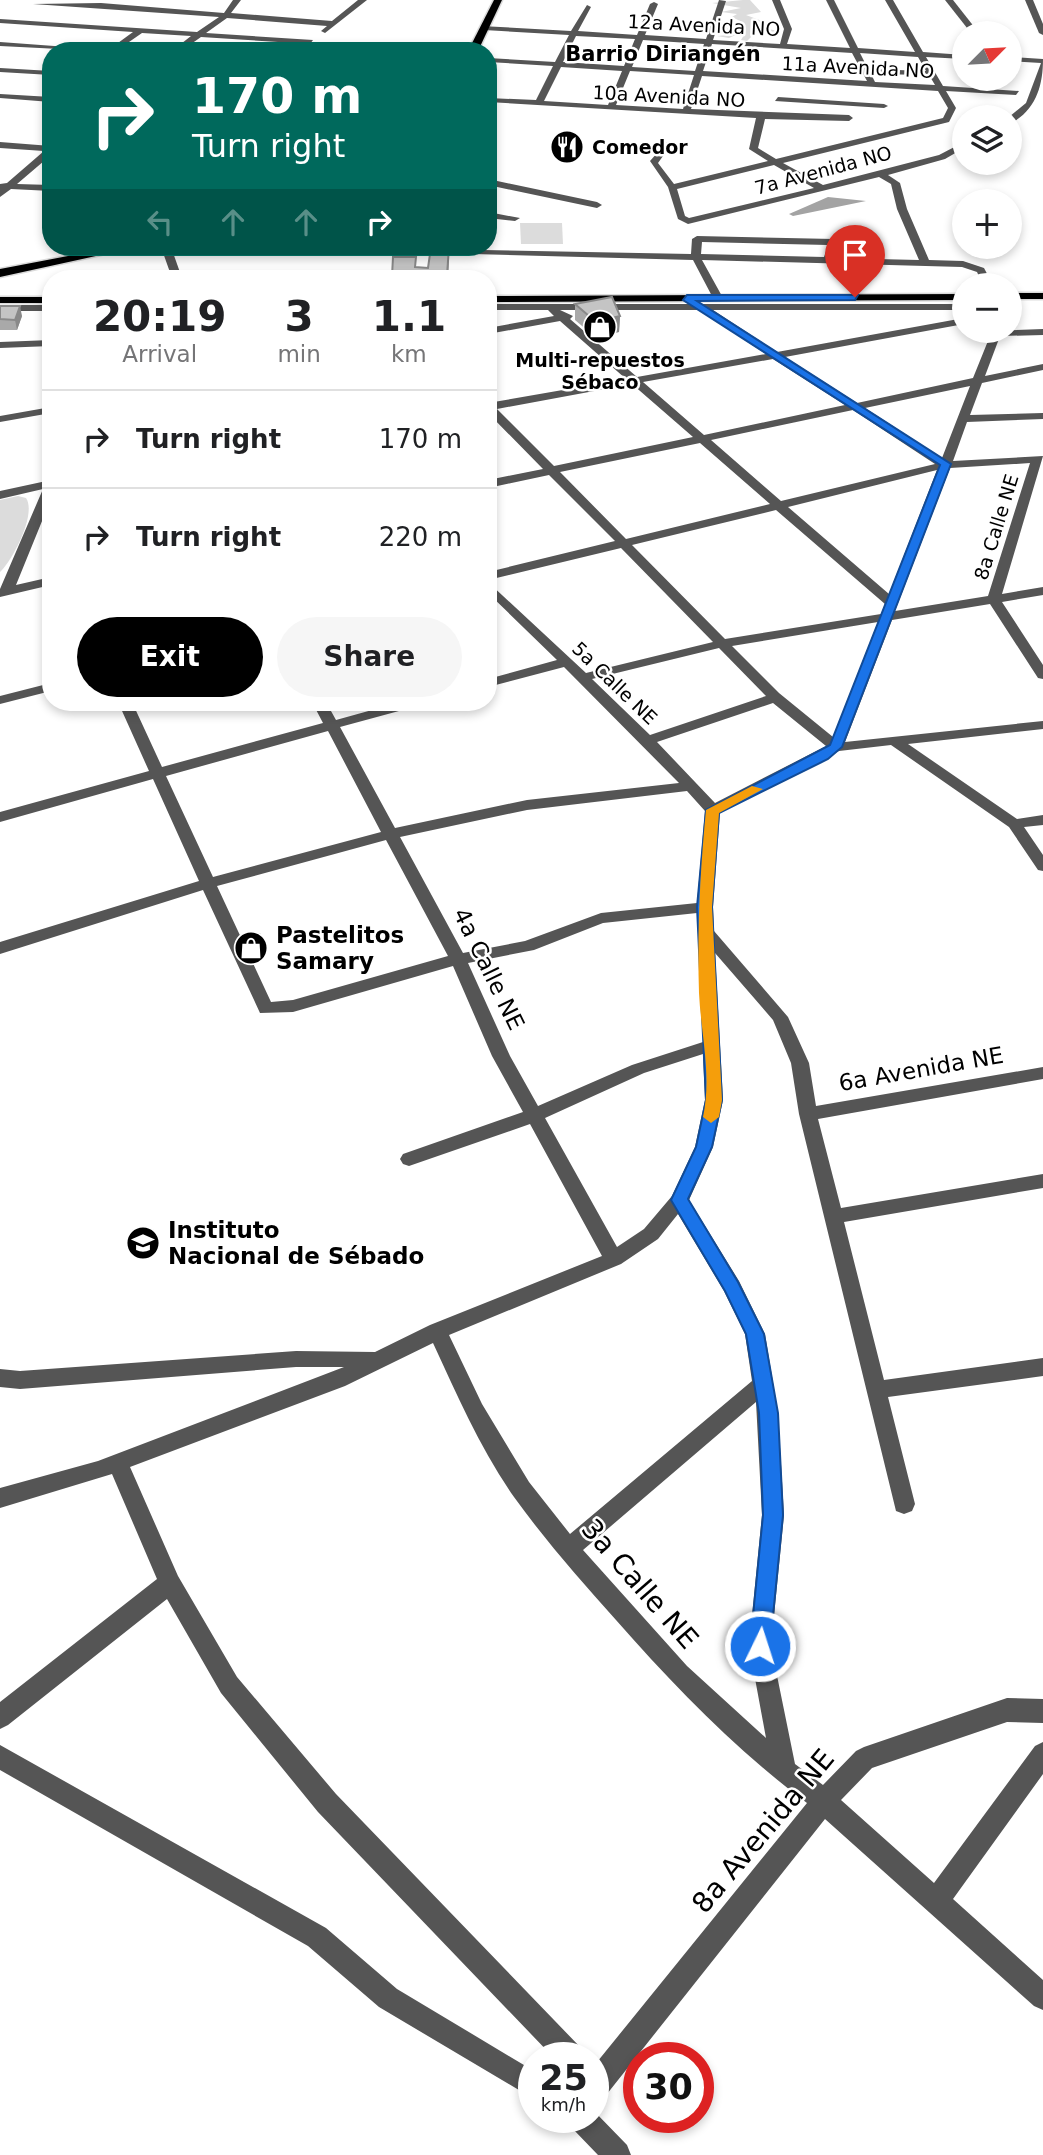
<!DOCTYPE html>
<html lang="en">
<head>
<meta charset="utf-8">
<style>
  :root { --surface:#fff; --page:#f6f6f6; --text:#202124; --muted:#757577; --line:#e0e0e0; --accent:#000 }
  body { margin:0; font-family:"DejaVu Sans",sans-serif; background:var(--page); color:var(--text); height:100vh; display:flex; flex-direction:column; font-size:26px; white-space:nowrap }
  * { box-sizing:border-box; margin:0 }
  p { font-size:23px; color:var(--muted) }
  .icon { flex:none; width:38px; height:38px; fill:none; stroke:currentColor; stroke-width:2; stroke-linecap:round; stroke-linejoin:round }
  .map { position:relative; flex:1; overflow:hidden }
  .sheet { position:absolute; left:42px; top:270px; width:455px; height:441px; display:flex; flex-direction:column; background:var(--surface); border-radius:28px; box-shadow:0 4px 10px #0003 }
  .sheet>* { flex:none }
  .guide { position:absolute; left:42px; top:42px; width:455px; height:214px; border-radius:28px; box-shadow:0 4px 10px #0003; background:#00695c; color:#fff; overflow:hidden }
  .needle { width:46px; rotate:66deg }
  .tools { position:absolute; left:952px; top:21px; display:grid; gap:14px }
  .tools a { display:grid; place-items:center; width:70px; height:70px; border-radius:50%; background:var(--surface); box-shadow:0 4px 10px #0003; font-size:35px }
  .speed { position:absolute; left:518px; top:2042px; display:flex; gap:14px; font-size:35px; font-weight:700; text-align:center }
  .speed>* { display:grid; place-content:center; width:91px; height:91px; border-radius:50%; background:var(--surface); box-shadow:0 4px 10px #0003; line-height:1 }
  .speed small { font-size:18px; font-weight:400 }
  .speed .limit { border:10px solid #d22; background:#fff; color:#111 }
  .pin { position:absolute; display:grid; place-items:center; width:60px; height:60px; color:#fff; margin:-72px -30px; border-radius:50% 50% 50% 0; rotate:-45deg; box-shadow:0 0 7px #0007 }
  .pin .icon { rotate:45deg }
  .me { position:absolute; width:77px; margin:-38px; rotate:4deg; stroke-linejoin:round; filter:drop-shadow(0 0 5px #0008) }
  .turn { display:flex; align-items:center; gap:24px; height:147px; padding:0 35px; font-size:32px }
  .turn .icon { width:91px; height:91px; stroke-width:2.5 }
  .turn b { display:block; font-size:49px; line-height:60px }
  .lanes { display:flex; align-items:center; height:66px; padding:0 35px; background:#0003; justify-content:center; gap:35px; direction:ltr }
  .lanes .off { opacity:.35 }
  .eta { display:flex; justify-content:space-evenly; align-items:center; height:119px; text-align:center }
  .eta b { font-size:42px; font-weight:700; line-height:49px }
  .primary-button { display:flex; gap:14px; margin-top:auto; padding:14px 35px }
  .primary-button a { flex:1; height:80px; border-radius:42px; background:var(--accent); color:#fff; font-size:28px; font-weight:700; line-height:80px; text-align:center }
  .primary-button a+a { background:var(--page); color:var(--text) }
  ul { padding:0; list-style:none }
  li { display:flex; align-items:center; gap:21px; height:98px; padding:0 35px; border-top:2px solid var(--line) }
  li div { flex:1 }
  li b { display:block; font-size:26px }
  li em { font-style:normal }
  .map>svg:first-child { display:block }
  .green { fill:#dcdcdc }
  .water { fill:#a3a3a3 }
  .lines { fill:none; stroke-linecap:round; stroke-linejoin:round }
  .major-casing { stroke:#dbdbdb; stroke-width:3 }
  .highway-casing { stroke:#dbdbdb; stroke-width:3 }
  .minor { fill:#555; fill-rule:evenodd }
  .major { fill:#000; fill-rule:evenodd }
  .highway { fill:#000; fill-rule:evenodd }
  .wall { fill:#a9a9a9 }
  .shaded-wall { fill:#898989 }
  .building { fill:#c4c4c4; stroke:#898989; stroke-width:2 }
  .route { fill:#1a73e8; stroke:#114b97; stroke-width:2 }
  .slow { fill:#f59e0b }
  .labels { text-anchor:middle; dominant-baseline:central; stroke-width:5; stroke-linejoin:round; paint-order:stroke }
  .far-street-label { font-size:19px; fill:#000; stroke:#fff }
  .far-poi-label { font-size:19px; font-weight:bold; fill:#000; stroke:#fff; text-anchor:start }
  .far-neighbourhood-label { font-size:21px; font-weight:bold; fill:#000; stroke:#fff }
  .poi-label { font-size:23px; font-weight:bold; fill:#000; stroke:#fff; text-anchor:start }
  .street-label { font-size:23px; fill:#000; stroke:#fff }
  .near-street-label { font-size:28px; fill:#000; stroke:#fff }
</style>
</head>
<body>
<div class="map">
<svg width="1043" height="2155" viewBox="0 0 1043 2155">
  <rect width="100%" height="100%" fill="#fff"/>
  <!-- green -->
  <g class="green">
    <path d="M743,0H750L761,12L746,15L765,22L760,27L782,32L757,31L747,41L741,40L744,35L740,33L729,38L717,36L728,35L730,32L725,29L735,26L720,23L740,21L732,17L737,14L721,12L741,8L712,3Z"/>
    <path d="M520,223H562L563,244H521Z"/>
    <path d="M18,496L26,498C37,514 12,561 0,572V500Z"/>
  </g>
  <!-- water -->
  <path class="water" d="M828,197L866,201L793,216L789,214Z"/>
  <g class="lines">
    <defs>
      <g id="major">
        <rect x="1010" y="293" width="33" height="6"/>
        <path d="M964,294V300L488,302V296Z"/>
        <rect x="0" y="297" width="51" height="6"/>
      </g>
      <g id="highway">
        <path d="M494,0H502L478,51H468Z"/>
        <path d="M115,247H137L0,277V269Z"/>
      </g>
    </defs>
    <!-- major casing -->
    <use href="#major" class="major-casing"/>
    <!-- highway casing -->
    <use href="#highway" class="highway-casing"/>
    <!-- minor -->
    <g class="minor">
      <path d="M233,0H241L231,13L332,21L358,0H367L325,33L321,31L327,26L227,18L206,33L313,40L310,44L201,37L181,51H172L191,36L142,33L116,51H107L133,32L0,23V19L197,32L219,17L33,4L101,3L224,13Z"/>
      <path d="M719,0L726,1L713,40L780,44L784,29L772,0H780L792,29L787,44L850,48L826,0H834L858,48L915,52L885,0H893L923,52L964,55V59L926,57L943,86L1019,91L1016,95L946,91L956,108L949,122L783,163L823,185L939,155L964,142V148L945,159L888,175L900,183L907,209L929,260L963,261L984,268L993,285H983L977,272L962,267L702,260L723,298L718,301L713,298L693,260L325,250L320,247L691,254L692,239L697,236L834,239L839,242L834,258L919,260L897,209L891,184L879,177L688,224L678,219L668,187L650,161L667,142H673L658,163L674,184L768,161L749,149L756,118L488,102V98L536,100L553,66L488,62V58L555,62L569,35L484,30L481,26L571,31L587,5L591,7L578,31L637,35L650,4L654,2L658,4L645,35L706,39ZM576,36L635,39L624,66L563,62ZM643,40L704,44L695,71L632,67ZM712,44L852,53L867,81L703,71ZM860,53L918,57L926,71L868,69ZM561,67L622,71L608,105L544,101ZM630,71L694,75L683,109L616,105ZM871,74L929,75L935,85L875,82ZM702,76L938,91L948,108L943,118L776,159L758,148L765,119L849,121L853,118L849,115L691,109ZM774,165L814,188L689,218L685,216L677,189ZM702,242L828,245L824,257L701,254Z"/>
      <path d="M945,0H953L979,33H971Z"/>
      <path d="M1025,0H1033L1043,24V35L1039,33Z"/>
      <path d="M0,42L95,49L99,51L0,46Z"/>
      <path d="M302,47L332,49L336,51H299Z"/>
      <path d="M1010,57L1043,59C1043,86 1036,110 1010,124L1009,117L1026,103L1041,63L1010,61Z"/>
      <path d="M0,68L51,71V75L0,72Z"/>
      <path d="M0,94L51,97V102L0,98Z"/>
      <path d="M778,97L884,104L888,106L884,108L775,101Z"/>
      <path d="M0,142L51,146V155L17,184L51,185V191L11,189L0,197V184L7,183L44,151L0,148Z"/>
      <path d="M488,179L597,202L602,205L597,208L488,185Z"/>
      <path d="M488,212L520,218L515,221L488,218Z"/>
      <path d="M161,247H171L182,278H172Z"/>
      <path d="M488,304H964V310H713L777,352L964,318V324L785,357L857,403L973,378L992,331L1043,329V335L1000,336L985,376L1043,364V370L982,383L970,415L1043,413V419L967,422L953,461L1043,456L1002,594L1043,587V595L1002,602L1043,665V679L1038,678L990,604L892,620L845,742L1043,721V729L908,744L1017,819L1043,815V825L1024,827L1043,855V871L1038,870L1009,827L891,745L839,751L720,812L713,907L714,931L788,1017L809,1063L816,1106L1043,1067V1079L818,1119L841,1208L1043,1174V1188L844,1222L884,1380L1043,1358V1376L888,1397L915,1504L912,1511L904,1514L896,1511L799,1114L791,1063L773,1020L715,953L723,1100L713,1147L689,1200L739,1281L765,1334L778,1413L784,1515L771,1646L795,1764L823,1785L856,1751L864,1747L1007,1698L1043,1699V1723L1007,1722L872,1768L841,1800L934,1883L1035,1746L1043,1742V1774L953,1899L1043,1980V2010L1034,2006L825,1819L603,2099L593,2102V2067L807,1803C736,1750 674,1686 616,1620C580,1580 545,1540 514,1497C481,1450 457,1395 433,1343L345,1386L130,1467L178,1576L237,1677L336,1794L582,2049L586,2058H554L318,1812L221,1693L167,1599L8,1725L0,1729V1702L157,1579L112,1474L0,1508V1488L98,1461L344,1367H296L20,1389L0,1387V1369L20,1371L296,1351L375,1352L430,1325L602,1256L530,1124L409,1166L403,1164L400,1159L403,1154L523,1112L492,1056L453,966L293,1012L260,1013L203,890L0,954V942L199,881L153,779L0,822V812L149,771L118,702H132L162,767L323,723L312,702H326L336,720L401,702H423L421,705L340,727L395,828L527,800L679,783L564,667L488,687V679L557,660L488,593V582L586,673L713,642L621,548L488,580V572L615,541L549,475L488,488V480L543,469L488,413V403L626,379L560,321L488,334V328L554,316L548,310H488ZM560,310H699L766,354L637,377L570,319L573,316ZM773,359L845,405L704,435L643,382ZM632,384L693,437L554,466L497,409ZM970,386L942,458L865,408ZM853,410L935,464L781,501L711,440ZM700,443L770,504L626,539L560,472ZM1030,463L988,596L895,611L950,468ZM937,470L889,594L788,507ZM776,510L885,604L881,614L725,639L632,545ZM878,622L833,737L779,693L732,646ZM719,648L766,696L650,735L592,679ZM773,703L826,746L715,803L657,742ZM328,731L381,832L213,877L166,776ZM687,791L705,811L697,903L601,913L525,941L463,953L400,837L527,810ZM386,840L448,956L293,1000L271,1002L217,886ZM697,913L703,1042L632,1065L538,1106L510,1056L468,963L534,950L603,923ZM703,1054L705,1100L695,1147L672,1196L644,1229L617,1247L545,1118L644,1073ZM678,1214L724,1291L745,1334L752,1381L570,1534L529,1482L482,1404L449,1335L621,1264L658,1239ZM756,1402L762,1515L749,1646L766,1738L687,1666L583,1550Z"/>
      <rect x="0" y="305" width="51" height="6"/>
      <path d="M51,340V346L0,348V342Z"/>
      <path d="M51,407V413L0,422V416Z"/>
      <path d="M51,480V499L16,585L51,577V585L0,597V589L43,489L0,499V491Z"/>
      <path d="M51,683V691L0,704V696Z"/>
      <path d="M0,1745L326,1928L397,1989L534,2071V2099L379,2007L308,1946L0,1770Z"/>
      <path d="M593,2110L627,2145L631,2155H598L572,2128L569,2118H593Z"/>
    </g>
    <!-- major -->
    <use href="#major" class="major"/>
    <!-- highway -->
    <use href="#highway" class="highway"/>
  </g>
  <!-- wall -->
  <g class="wall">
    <path d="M449,256L448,278H392L393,257L416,267L428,268Z"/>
    <path d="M575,304L620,316L619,332L595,337L575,320Z"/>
    <path d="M0,306L22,316L17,330H0Z"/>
    <path d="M51,313V338H47L45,327Z"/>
  </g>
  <!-- shaded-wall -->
  <g class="shaded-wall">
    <path d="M449,247L448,278H447Z"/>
    <path d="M20,306L22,316L17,330L15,320Z"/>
    <path d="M620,316L619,332L595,337L596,322Z"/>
  </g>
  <!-- building -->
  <g class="building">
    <path d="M431,247H449L447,275L392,276L393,257H416L415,267L428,268Z"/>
    <path d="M612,297L620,316L596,322L575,304Z"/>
    <path d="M0,306H20L15,320L0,319Z"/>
    <path d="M51,313V328L45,327Z"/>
  </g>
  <!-- route -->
  <path class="route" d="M687,295H858L855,300L697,301L951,464L842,747L828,759L719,813L712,907L722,1100L712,1147L688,1199L738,1282L764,1334L778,1413L783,1515L770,1646L767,1653L760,1656L753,1653L750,1646L763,1515L759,1413L746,1334L725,1291L671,1200L696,1147L706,1100L697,907L706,810L830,745L940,465L683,300Z"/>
  <!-- slow -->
  <path class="slow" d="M752,786L763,789L719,813L712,907L722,1100L719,1117L711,1123L703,1117C712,1075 701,1035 699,993C697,932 700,872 706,810Z"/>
  <!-- icons -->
  <defs>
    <symbol id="restaurant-disc" viewBox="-11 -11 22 22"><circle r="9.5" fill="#000" stroke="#fff"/><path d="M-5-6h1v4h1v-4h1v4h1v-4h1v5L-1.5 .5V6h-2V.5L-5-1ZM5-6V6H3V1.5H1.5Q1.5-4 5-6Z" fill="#fff"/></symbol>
    <symbol id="shop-disc" viewBox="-11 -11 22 22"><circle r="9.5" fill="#000" stroke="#fff"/><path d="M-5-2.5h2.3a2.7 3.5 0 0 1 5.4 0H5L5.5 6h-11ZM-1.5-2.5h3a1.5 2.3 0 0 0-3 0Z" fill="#fff"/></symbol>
    <symbol id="university-disc" viewBox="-11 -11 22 22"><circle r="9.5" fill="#000" stroke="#fff"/><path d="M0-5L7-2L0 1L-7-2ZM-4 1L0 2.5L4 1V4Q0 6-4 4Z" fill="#fff"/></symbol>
  </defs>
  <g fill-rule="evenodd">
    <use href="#restaurant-disc" x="548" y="128" width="38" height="38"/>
    <use href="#shop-disc" x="581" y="308" width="38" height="38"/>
    <use href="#shop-disc" x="232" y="929" width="38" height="38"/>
    <use href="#university-disc" x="124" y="1224" width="38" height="38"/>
  </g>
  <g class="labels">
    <!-- far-street labels -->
    <g class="far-street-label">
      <text transform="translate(704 25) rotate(3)">12a Avenida NO</text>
      <text transform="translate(858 67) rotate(3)">11a Avenida NO</text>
      <text transform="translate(669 96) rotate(3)">10a Avenida NO</text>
      <text transform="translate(823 170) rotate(-15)">7a Avenida NO</text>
      <text transform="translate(996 527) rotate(-73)">8a Calle NE</text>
      <text transform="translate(615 683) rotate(44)">5a Calle NE</text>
    </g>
    <!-- far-poi labels -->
    <g class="far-poi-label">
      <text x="592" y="147">Comedor</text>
      <text x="600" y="360" text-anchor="middle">Multi-repuestos<tspan x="600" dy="22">Sébaco</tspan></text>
    </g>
    <!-- far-neighbourhood labels -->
    <g class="far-neighbourhood-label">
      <text x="663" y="54">Barrio Diriangén</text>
    </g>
    <!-- poi labels -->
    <g class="poi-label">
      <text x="276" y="935">Pastelitos<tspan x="276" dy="26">Samary</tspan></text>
      <text x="168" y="1230">Instituto<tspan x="168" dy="26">Nacional de Sébado</tspan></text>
    </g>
    <!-- street labels -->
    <g class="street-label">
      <text transform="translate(489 969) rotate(64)">4a Calle NE</text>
      <text transform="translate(921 1069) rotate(-10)">6a Avenida NE</text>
    </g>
    <!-- near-street labels -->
    <g class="near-street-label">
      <text transform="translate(640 1584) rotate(49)">3a Calle NE</text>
      <text transform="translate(763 1831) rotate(-50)">8a Avenida NE</text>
    </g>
  </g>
</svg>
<div class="tools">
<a><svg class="needle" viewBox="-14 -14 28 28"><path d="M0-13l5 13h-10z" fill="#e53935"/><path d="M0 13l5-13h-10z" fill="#757577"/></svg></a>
<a><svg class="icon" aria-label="layers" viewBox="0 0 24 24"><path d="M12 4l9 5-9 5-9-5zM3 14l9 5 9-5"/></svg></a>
<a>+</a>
<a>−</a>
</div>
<div class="speed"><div>25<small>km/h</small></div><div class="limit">30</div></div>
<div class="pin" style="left:855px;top:297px;background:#d93025"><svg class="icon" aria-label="arrive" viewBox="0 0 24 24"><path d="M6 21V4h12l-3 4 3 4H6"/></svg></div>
<svg class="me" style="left:760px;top:1646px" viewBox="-20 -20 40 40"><circle r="17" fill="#1a73e8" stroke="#fff" stroke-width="3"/><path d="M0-11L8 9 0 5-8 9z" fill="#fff"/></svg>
<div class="guide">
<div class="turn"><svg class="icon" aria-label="right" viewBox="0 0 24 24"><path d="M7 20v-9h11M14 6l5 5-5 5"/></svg><div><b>170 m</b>Turn right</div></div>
<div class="lanes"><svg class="icon off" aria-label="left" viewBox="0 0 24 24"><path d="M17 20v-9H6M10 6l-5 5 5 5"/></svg><svg class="icon off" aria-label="ahead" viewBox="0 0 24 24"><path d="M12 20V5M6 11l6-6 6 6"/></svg><svg class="icon off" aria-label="ahead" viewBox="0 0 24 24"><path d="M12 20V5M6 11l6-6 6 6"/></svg><svg class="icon" aria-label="right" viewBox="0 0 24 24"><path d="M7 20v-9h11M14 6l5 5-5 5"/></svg></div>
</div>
<section class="sheet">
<div class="eta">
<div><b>20:19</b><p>Arrival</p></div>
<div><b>3</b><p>min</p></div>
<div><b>1.1</b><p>km</p></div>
</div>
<ul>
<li><svg class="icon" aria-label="right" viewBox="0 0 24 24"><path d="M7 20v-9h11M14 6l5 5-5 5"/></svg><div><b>Turn right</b></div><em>170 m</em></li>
<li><svg class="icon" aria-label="right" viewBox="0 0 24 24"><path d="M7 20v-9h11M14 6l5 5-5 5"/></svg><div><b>Turn right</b></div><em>220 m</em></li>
</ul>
<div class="primary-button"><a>Exit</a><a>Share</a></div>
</section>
</div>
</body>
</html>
